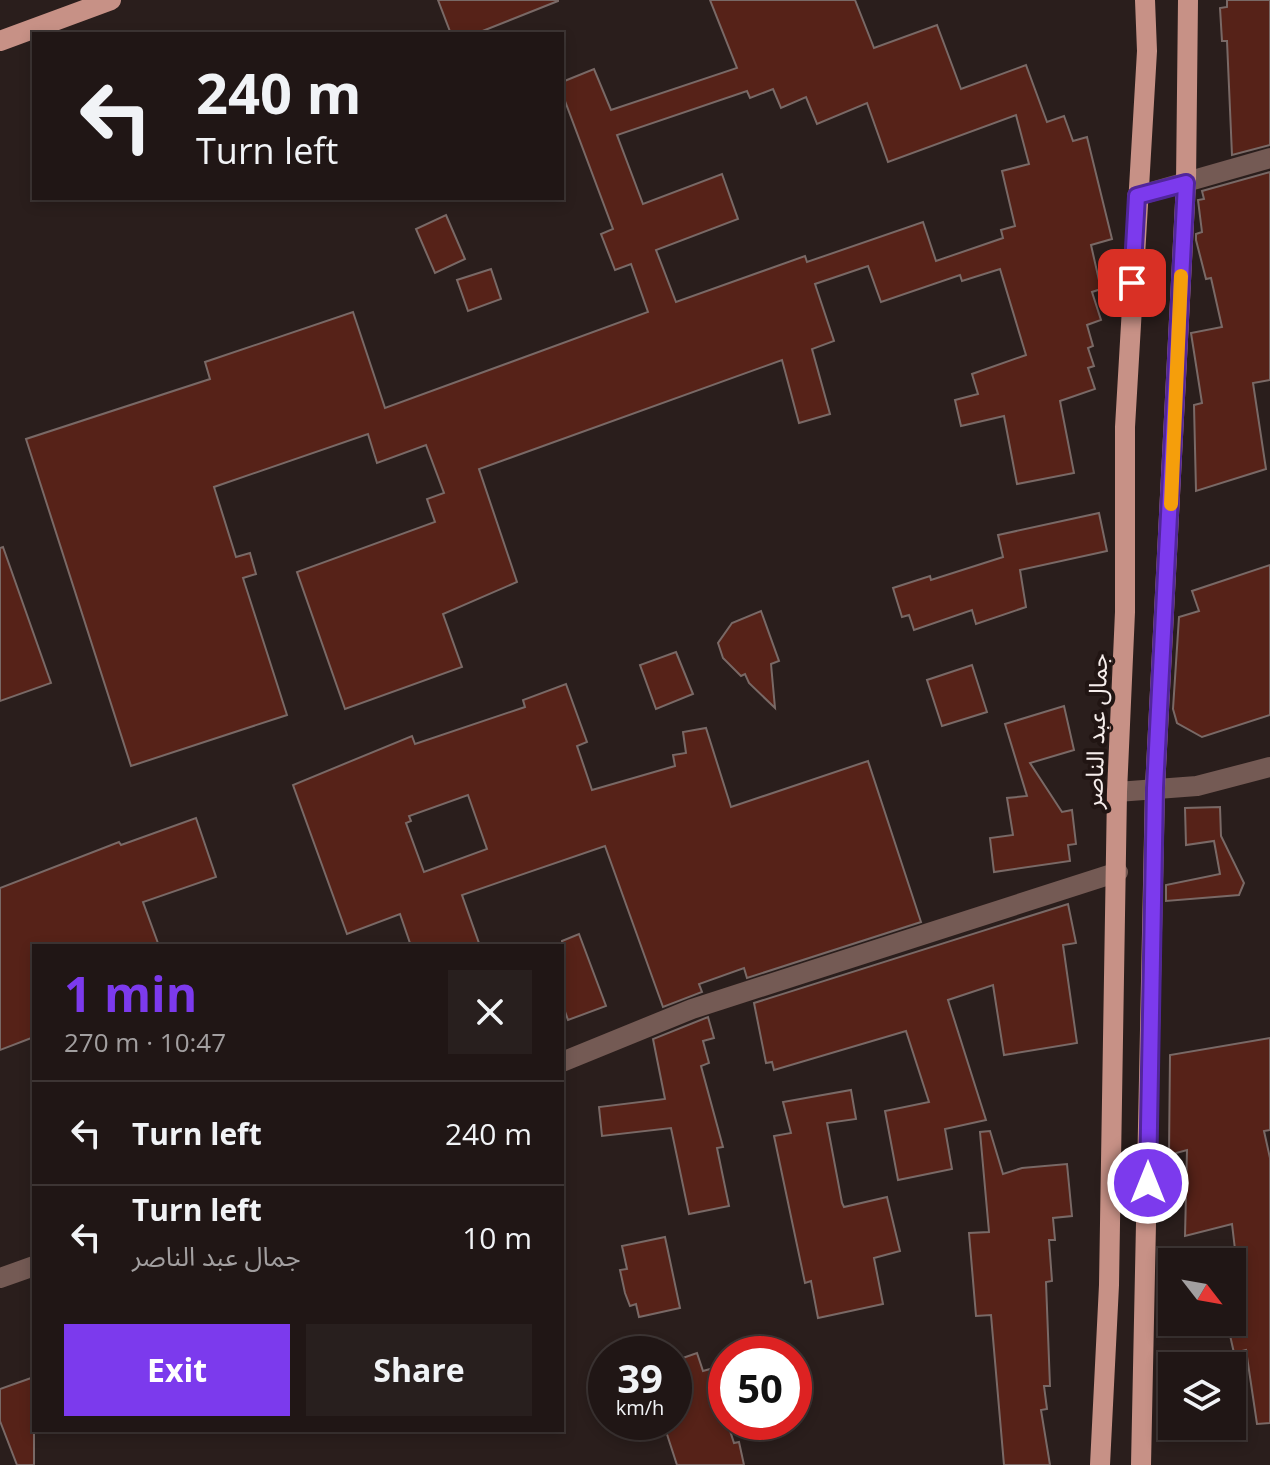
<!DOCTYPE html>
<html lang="en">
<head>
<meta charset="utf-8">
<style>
  :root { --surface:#201615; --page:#281f1e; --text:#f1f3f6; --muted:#a29fa0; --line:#3d3534; --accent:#7c3aed }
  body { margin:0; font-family:"Open Sans","Noto Sans Arabic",sans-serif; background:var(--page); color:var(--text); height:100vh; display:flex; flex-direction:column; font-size:30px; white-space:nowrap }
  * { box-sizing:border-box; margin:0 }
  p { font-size:26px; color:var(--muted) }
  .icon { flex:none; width:44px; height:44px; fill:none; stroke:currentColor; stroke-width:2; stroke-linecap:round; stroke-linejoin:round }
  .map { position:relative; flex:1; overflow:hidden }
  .details { position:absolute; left:32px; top:944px; width:532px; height:488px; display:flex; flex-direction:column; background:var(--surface); border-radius:0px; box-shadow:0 4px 12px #0003,0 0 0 2px var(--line) }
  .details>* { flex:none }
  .top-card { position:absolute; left:32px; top:32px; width:532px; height:168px; border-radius:0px; box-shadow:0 4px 12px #0003,0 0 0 2px var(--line); background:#201615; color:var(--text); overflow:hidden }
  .needle { width:52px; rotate:121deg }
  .tools { position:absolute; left:1158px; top:1248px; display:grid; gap:16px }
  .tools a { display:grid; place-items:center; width:88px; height:88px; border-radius:0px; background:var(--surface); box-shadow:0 4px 12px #0003,0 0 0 2px var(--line); font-size:40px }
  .speed { position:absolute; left:588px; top:1336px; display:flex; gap:16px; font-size:40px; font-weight:700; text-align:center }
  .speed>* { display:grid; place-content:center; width:104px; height:104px; border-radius:50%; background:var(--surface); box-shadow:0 4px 12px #0003,0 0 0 2px var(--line); line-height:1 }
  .speed small { font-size:20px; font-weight:400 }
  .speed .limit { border:12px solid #d22; background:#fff; color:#111 }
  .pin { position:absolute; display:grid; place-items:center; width:68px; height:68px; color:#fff; margin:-34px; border-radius:16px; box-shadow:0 4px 12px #0006 }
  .me { position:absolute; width:88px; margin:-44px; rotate:0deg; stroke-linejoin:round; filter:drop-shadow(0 0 6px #0008) }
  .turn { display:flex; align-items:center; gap:28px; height:168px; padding:0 32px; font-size:36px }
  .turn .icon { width:104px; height:104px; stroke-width:2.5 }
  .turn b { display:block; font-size:56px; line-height:68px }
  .round { display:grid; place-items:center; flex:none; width:84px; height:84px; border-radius:0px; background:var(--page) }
  .headline { display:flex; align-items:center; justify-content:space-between; height:136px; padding:0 32px }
  h1 { font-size:48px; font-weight:700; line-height:60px; color:var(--accent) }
  .button { display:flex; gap:16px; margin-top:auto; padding:16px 32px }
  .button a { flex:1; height:92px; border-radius:0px; background:var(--accent); color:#fff; font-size:32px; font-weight:700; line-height:92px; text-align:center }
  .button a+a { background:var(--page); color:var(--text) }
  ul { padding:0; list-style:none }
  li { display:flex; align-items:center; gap:24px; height:104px; padding:0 32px; border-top:2px solid var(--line) }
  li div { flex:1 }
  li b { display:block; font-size:30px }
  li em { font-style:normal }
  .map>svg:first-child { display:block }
  .building { fill:#562218; stroke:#796966; stroke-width:2; fill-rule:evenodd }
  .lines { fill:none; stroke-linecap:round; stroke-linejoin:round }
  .minor { stroke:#745a54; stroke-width:20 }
  .major { stroke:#c79186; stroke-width:20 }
  .route-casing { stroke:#51269a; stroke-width:20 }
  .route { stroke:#7c3aed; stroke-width:14 }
  .slow { stroke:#f59e0b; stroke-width:14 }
  .labels { text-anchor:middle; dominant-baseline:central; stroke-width:8; stroke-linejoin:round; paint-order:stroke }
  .street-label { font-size:24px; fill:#f6edeb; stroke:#211513 }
</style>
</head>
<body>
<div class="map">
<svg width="1270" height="1465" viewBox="0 0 1270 1465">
  <rect width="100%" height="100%" fill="#2a1e1c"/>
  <!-- building -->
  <g class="building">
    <path d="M438,0H558V1L475,34H451Z"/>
    <path d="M710,0H855L874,48L937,25L961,89L1026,65L1047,122L1064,116L1073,141L1087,137L1112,239L1091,245L1101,289L1092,292L1101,320L1087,325L1093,346L1088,348L1094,366L1088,368L1095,389L1060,401L1074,473L1017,484L1004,416L961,426L955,400L978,394L972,374L1026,355L1000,269L962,281L960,275L881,302L868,266L815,284L834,341L812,349L830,414L799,423L782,360L479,469L517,582L443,614L462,667L345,709L297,572L435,522L427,499L444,493L426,445L377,463L368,434L214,487L236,557L250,553L256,574L243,578L287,715L131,766L26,439L210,379L205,362L353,312L385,408L648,312L631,264L615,270L601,234L613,229L562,93V82L594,69L611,110L737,68ZM773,89L781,108L806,97L817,124L867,103L888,162L1016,115L1029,164L1002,171L1015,226L1001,230L1003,238L936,261L923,222L807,262L805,256L676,302L656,250L738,219L722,174L643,204L617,135L747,91L750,98Z"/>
    <path d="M1227,0H1270V145L1232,155L1227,41H1222L1220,8L1227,7Z"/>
    <path d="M1270,172V380L1253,383L1266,469L1196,491L1194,405L1202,403L1191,333L1222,327L1211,278L1206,279L1196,240V234L1202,232L1198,200L1204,199L1202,191Z"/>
    <path d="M446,215L465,259L435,273L416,229Z"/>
    <path d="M491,269L501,299L468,311L457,280Z"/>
    <path d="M1099,513L1107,551L1020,570L1026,607L976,624L972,610L914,630L909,615L902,617L893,588L930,576L931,580L1003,557L998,535Z"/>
    <path d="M3,547L51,683L0,701V548Z"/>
    <path d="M1270,565V715L1202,737L1177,723L1173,709L1179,617L1199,611L1192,591Z"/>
    <path d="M761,611L779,661L771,664L775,708L749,683L745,674L741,676L723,658L718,643L732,623Z"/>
    <path d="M676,652L693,694L656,709L640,665Z"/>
    <path d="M972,665L987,712L942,726L927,680Z"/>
    <path d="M566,684L587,742L577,746L592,790L675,766L673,755L686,753L683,732L706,728L731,807L868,761L921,922L747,978L744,968L699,984L702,992L663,1007L605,846L462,895L480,946H411L400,914L347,934L293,785L412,736L415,744L525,707L523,700ZM468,795L487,849L424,872L406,823L411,821L409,816Z"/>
    <path d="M1064,706L1074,750L1030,763L1062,812L1072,810L1076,844L1068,845L1070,861L994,872L990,838L1013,835L1007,798L1027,796L1005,724Z"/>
    <path d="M1220,807L1221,836L1244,883L1239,895L1166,901V885L1220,874L1214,841L1186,845L1185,808Z"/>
    <path d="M196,818L216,877L143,902L159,946H34V1037L0,1050V888L119,842L121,845Z"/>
    <path d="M1068,904L1076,943L1063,945L1077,1043L1004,1055L993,985L948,1000L986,1120L945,1129L952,1169L898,1180L885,1111L929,1102L906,1031L774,1070L772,1062L766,1063L754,1003Z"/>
    <path d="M579,934L606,1006L568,1020L562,1003V941Z"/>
    <path d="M708,1017L714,1038L703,1041L709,1063L701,1066L723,1147L717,1148L729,1206L689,1214L671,1128L602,1136L599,1107L665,1099L653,1039Z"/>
    <path d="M1270,1038V1130L1264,1131L1270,1158V1423L1257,1424L1246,1350L1234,1353L1227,1322H1232V1302L1241,1300L1232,1224L1185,1236L1187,1150L1169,1155L1170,1055Z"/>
    <path d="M851,1090L856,1119L827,1123L842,1203L844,1207L887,1197L900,1251L874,1258L883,1304L818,1318L811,1281L805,1283L774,1136L791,1133L783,1102Z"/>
    <path d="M990,1131L1003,1174L1022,1168L1067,1164L1072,1216L1053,1218L1055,1240H1049L1052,1281L1046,1282L1050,1386H1044L1047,1409L1041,1410L1050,1465H1004L991,1315L976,1316L969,1233L989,1232L980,1132Z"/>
    <path d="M665,1237L680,1308L639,1317L636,1304L630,1306L625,1293L620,1270L627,1269L622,1246Z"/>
    <path d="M697,1353L703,1371L710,1369L734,1443L739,1442L744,1465H677L663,1422H674V1361Z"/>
    <path d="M34,1377V1465H17L0,1421V1389Z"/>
  </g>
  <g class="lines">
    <!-- minor -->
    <g class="minor">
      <path d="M1137,196L1270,158"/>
      <path d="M1117,792L1197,786L1270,767"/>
      <path d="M562,1062L692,1009L1118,872"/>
      <path d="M0,1278L34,1266"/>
    </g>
    <!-- major -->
    <g class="major">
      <path d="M0,41L111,0"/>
      <path d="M1100,1465L1109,1285L1117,792L1125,612V427L1147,51L1145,0"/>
      <path d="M1141,1465L1155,788L1186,183L1188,0"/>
    </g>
  </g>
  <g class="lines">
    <defs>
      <path id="route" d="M1132,283L1137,196L1186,183L1155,788L1148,1183"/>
    </defs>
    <!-- route casing -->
    <use href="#route" class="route-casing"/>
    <!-- route -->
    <use href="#route" class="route"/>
    <!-- slow -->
    <path class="slow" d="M1171,504L1181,276"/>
  </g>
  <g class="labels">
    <!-- street labels -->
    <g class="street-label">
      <text transform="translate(1095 731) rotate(-88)">جمال عبد الناصر</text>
    </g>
  </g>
</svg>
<div class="tools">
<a><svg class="needle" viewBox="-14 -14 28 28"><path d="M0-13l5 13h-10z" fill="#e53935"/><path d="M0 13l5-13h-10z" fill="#a29fa0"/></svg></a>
<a><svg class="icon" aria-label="layers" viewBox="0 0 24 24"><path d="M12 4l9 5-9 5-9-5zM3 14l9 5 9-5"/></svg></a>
</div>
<div class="speed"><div>39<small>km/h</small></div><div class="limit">50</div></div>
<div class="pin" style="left:1132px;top:283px;background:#d93025"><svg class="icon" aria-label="arrive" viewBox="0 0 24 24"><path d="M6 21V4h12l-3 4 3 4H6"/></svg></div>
<svg class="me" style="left:1148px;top:1183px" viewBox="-20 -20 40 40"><circle r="17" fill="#7c3aed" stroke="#fff" stroke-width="3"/><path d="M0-11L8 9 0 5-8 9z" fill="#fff"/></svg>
<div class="top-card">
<div class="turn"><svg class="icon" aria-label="left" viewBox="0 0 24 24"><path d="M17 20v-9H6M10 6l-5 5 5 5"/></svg><div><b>240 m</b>Turn left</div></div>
</div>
<section class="details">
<div class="headline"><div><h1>1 min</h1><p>270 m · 10:47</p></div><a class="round"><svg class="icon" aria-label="close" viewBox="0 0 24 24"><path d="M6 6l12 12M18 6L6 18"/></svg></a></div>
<ul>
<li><svg class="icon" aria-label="left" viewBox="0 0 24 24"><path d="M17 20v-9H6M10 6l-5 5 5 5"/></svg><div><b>Turn left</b></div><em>240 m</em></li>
<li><svg class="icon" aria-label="left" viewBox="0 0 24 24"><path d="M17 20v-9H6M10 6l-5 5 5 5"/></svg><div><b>Turn left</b><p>جمال عبد الناصر</p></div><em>10 m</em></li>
</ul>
<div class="button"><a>Exit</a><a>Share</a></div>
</section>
</div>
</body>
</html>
